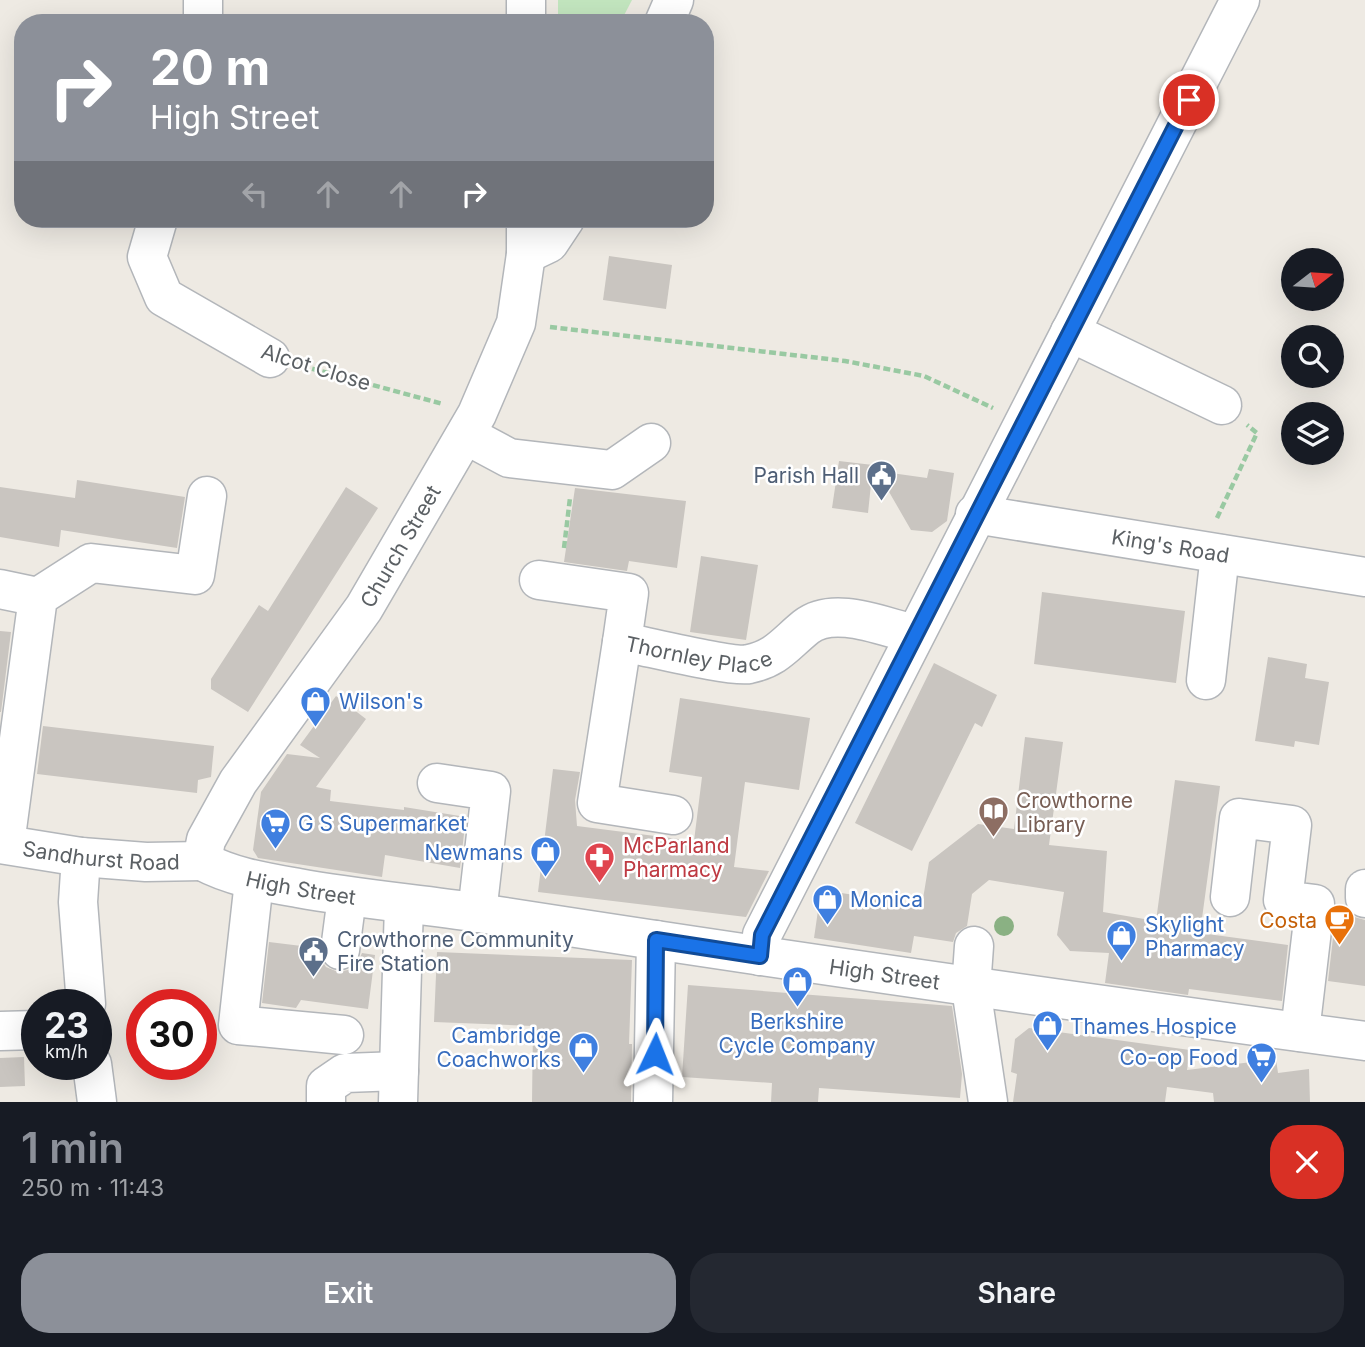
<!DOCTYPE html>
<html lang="en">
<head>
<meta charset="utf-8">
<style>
  :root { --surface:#171b24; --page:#242831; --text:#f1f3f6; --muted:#9ea1a6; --accent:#8c9099 }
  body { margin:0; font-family:Inter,sans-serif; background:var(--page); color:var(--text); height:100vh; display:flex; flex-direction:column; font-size:26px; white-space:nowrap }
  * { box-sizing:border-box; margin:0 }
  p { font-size:23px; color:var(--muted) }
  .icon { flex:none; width:38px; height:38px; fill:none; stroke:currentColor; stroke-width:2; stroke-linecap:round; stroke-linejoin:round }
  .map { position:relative; height:1102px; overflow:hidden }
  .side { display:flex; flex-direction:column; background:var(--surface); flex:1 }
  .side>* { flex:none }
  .hud { position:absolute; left:14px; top:14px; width:700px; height:214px; border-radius:28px; box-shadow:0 7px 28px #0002; background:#8c9099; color:#fff; overflow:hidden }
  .needle { width:46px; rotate:73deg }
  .buttons { position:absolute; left:1281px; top:248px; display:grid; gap:14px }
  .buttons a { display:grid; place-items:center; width:63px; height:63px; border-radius:50%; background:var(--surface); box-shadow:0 7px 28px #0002; font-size:35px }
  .speed { position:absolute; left:21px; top:989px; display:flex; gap:14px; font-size:35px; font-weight:700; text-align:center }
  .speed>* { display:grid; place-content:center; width:91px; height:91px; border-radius:50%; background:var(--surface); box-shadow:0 7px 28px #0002; line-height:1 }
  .speed small { font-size:18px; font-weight:400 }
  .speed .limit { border:10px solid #d22; background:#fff; color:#111 }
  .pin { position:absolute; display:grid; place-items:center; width:60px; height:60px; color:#fff; margin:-30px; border:4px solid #fff; border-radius:50%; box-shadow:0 2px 7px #0007 }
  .me { position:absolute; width:77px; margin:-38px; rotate:2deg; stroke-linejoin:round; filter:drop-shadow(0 0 5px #0008) }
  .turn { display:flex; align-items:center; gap:24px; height:147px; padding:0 21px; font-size:32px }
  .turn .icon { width:91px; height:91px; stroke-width:2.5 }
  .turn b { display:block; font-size:49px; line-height:60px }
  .lanes { display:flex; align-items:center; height:66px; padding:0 21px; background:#0003; justify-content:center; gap:35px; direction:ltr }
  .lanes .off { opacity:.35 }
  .round { display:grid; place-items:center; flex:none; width:74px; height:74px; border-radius:28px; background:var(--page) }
  .overview { display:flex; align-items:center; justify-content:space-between; height:119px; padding:0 21px }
  h1 { font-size:42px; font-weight:600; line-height:52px; color:var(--accent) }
  .primary-button { display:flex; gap:14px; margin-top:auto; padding:14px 21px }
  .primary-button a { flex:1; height:80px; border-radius:28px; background:var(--accent); color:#fff; font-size:28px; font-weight:600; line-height:80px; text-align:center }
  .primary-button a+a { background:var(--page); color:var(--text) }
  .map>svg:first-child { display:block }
  .green { fill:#c3e6bf }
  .building { fill:#c9c5c0 }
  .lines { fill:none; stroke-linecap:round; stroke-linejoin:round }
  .minor-casing { stroke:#b3b6ba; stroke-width:41 }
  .path { stroke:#99c9a2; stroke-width:4.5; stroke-dasharray:7 3.5; stroke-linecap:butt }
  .minor { stroke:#fff; stroke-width:38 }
  .tree { fill:#8ab183 }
  .route-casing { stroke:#114b97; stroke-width:18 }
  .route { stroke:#1a73e8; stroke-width:12 }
  .labels { text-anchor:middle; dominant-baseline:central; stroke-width:5; stroke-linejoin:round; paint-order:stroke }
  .street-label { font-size:21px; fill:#5b6064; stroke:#fff }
  .service-label { font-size:21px; fill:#4e5e75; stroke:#fff; text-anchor:end }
  .shop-label { font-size:21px; fill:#366cbe; stroke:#fff; text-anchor:start }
  .education-label { font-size:21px; fill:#785e54; stroke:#fff; text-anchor:start }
  .health-label { font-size:21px; fill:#be3a42; stroke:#fff; text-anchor:start }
  .food-label { font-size:21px; fill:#c56008; stroke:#fff; text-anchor:end }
</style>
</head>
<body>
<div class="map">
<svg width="1365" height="1102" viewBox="0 0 1365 1102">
  <rect width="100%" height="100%" fill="#eeeae3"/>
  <!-- green -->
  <path class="green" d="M558,0H632L620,23H558Z"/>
  <!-- building -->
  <g class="building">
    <path d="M609,256L672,265L666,309L603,300Z"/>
    <path d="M839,461L873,465L868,513L832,508Z"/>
    <path d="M929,469L954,473L947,521L932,532L911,530L877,471L927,478Z"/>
    <path d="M77,480L185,497L177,548L61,530L59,547L0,537V487L75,498Z"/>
    <path d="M346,487L378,508L248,712L211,689V679L259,605L268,611Z"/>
    <path d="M575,488L686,501L677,568L629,561L627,571L564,562Z"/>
    <path d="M701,556L758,565L746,640L690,632Z"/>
    <path d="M1042,592L1185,611L1176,683L1034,664Z"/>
    <path d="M0,631L11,632L1,712H0Z"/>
    <path d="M1268,657L1307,664L1305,678L1329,682L1319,745L1295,741L1294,747L1255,741Z"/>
    <path d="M934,663L997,695L982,727L975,723L912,851L855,823Z"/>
    <path d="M336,696L366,719L316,787L331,790L330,801L404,810V807L466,817L460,868L385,855L382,877L258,858L253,850L261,792L287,754L320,758L300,745Z"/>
    <path d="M680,698L810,718L799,790L745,782L734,867L769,871L746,917L538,892L553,769L580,772L575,800L577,826L694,841L702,777L669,772Z"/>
    <path d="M43,726L214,746L211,777L198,780L197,793L37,774Z"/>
    <path d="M1025,737L1063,742L1049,845L1107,851L1103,912L1156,921L1175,780L1220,786L1200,933L1288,945L1282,1001L1189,989L1188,995L1105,983L1109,953L1070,951L1057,935L1064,892L989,880L972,894L967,926L956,933L953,942L914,936L911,953L814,938L821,890L922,905L929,862L978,824L1014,829Z"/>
    <path d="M1336,912L1365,920V986L1328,981Z"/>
    <path d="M269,942L318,948L320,958L326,967L338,972L348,970L357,964L362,953L375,955L368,1009L301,1000L296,1008L262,1003Z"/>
    <path d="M437,952L632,960L629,1044H632L631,1102H532L533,1026L434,1022Z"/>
    <path d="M688,985L952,1006L962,1074L960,1098L819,1088L818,1102H771L772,1083L682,1077Z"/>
    <path d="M1029,1028L1190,1050L1187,1070L1276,1059L1278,1073L1309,1069L1310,1102H1214L1213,1093L1167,1087L1165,1102H1013L1017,1074L1011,1072L1015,1039Z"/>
    <path d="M24,1057L25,1086L0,1087V1058Z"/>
  </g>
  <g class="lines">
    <defs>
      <g id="minor">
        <path d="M526,0V23"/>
        <path d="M203,23V0"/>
        <path d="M664,23L674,0"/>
        <path d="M158,219L147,257L164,297L270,358"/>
        <path d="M526,254L549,243L565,219"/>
        <path d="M1070,332L1222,405"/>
        <path d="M466,435L509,458L612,470L651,443"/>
        <path id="s1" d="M975,514L1365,577"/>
        <path d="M539,580L629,593L622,642"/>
        <path d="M0,589L38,597"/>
        <path d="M1206,680L1220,554"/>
        <path d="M437,783L491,791L477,913"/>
        <path id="s2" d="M673,815L597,803L622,642C645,646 733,668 749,664C777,658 785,644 806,627C834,605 883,627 914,634"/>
        <path id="s3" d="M0,844L81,857L146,862L202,861"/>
        <path d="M5,844L38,597L91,563L195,575L207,496"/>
        <path d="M81,857L78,902L86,1004"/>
        <path id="s4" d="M202,861C232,877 264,882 298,888C358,899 419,904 479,913C774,959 1069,1001 1365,1041"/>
        <path id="s5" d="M202,861L206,840L238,782L364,608L477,414L516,323L526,254V219"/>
        <path d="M254,881L238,1025L344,1035"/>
        <path d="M1365,889V898"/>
        <path d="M1230,897L1239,818L1292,825L1283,900L1315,904L1300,1032"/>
        <path d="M974,946L971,988L988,1102"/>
        <path d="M340,950L347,897"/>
        <path d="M760,956L762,935L1240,0"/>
        <path d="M0,1031L37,1030"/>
        <path d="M92,1064L97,1102"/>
        <path d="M326,1102V1086L345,1073L399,1071"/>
        <path d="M398,1102L404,905"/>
        <path d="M653,1102L656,940"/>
      </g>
    </defs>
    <!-- minor casing -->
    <use href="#minor" class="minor-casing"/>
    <!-- path -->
    <g class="path">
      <path d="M550,327L845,361L924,376L993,408"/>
      <path d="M302,366L443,404"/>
      <path d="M1217,518L1257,433L1247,425"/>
      <path d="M564,548L570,498"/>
    </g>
    <!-- minor -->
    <use href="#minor" class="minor"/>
  </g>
  <!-- trees -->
  <circle class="tree" cx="1004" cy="926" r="10"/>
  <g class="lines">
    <defs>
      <path id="route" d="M655,1054L656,940L760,956L762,935L1189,100"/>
    </defs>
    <!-- route casing -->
    <use href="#route" class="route-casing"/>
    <!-- route -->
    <use href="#route" class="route"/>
  </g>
  <!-- icons -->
  <defs>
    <symbol id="civic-pin" viewBox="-11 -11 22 30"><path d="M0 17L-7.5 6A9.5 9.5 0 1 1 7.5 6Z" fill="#5c6f8a" stroke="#fff"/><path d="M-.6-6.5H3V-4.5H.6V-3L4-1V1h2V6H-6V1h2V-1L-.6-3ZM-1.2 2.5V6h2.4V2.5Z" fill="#fff"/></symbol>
    <symbol id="shop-pin" viewBox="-11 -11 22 30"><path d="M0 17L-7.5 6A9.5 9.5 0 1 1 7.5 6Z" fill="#3f7fe0" stroke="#fff"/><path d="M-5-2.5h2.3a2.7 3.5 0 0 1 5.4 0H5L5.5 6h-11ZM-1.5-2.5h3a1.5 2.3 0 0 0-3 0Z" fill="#fff"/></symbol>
    <symbol id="library-pin" viewBox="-11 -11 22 30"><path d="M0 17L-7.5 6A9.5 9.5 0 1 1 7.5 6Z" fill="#8d6e63" stroke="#fff"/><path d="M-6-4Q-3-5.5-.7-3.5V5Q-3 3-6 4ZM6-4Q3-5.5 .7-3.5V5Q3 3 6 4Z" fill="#fff"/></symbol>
    <symbol id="supermarket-pin" viewBox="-11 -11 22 30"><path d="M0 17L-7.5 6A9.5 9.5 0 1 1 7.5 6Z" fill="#3f7fe0" stroke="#fff"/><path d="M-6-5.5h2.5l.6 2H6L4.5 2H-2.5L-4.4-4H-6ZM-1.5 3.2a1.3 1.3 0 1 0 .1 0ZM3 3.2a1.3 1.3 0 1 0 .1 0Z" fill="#fff"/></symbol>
    <symbol id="pharmacy-pin" viewBox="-11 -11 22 30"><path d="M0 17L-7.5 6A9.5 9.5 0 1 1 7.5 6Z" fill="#e0444e" stroke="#fff"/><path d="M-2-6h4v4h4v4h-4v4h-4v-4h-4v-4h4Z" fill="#fff"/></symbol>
    <symbol id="cafe-pin" viewBox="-11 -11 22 30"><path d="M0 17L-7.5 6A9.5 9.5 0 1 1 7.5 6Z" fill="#e8710a" stroke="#fff"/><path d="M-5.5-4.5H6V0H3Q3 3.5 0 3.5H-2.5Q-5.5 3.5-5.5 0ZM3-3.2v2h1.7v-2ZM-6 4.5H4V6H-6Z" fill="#fff"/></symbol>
  </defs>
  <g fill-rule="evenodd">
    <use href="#civic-pin" x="864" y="458" width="35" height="47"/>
    <use href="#shop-pin" x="298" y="684" width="35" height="47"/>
    <use href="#library-pin" x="976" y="794" width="35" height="47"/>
    <use href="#supermarket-pin" x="258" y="806" width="35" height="47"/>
    <use href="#shop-pin" x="528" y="834" width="35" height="47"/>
    <use href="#pharmacy-pin" x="582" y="840" width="35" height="47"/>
    <use href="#shop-pin" x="810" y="882" width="35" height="47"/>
    <use href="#cafe-pin" x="1322" y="902" width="35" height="47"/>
    <use href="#shop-pin" x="1104" y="918" width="35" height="47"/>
    <use href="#civic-pin" x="296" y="934" width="35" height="47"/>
    <use href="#shop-pin" x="780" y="964" width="35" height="47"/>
    <use href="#shop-pin" x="1030" y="1008" width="35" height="47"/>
    <use href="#shop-pin" x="566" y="1030" width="35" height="47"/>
    <use href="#supermarket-pin" x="1244" y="1040" width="35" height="47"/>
  </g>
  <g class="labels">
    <!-- street labels -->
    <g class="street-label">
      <text transform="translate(316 367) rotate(17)">Alcot Close</text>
      <text stroke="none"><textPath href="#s5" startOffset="374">Church Street</textPath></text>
      <text stroke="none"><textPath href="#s1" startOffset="198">King's Road</textPath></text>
      <text stroke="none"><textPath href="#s2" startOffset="318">Thornley Place</textPath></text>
      <text stroke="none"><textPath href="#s3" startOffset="102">Sandhurst Road</textPath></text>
      <text stroke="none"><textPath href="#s4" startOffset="103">High Street</textPath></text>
      <text stroke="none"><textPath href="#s4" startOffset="693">High Street</textPath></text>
    </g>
    <!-- service labels -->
    <g class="service-label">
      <text x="859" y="475">Parish Hall</text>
      <text x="337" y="939" text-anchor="start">Crowthorne Community<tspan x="337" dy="24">Fire Station</tspan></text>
    </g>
    <!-- shop labels -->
    <g class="shop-label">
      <text x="339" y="701">Wilson's</text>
      <text x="298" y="823">G S Supermarket</text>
      <text x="523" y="852" text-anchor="end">Newmans</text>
      <text x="850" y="899">Monica</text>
      <text x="1145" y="924">Skylight<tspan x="1145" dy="24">Pharmacy</tspan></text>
      <text x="797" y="1021" text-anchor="middle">Berkshire<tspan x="797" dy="24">Cycle Company</tspan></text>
      <text x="1070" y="1026">Thames Hospice</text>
      <text x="561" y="1035" text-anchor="end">Cambridge<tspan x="561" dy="24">Coachworks</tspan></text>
      <text x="1238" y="1057" text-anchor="end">Co-op Food</text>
    </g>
    <!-- education labels -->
    <g class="education-label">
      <text x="1016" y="800">Crowthorne<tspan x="1016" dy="24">Library</tspan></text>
    </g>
    <!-- health labels -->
    <g class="health-label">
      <text x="623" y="845">McParland<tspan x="623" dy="24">Pharmacy</tspan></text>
    </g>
    <!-- food labels -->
    <g class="food-label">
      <text x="1317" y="920">Costa</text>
    </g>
  </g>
</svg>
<div class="buttons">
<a><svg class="needle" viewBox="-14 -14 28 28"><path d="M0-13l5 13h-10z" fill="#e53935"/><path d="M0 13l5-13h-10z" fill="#9ea1a6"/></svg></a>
<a><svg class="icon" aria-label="search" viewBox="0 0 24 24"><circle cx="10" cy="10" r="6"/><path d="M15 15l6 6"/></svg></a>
<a><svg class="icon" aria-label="layers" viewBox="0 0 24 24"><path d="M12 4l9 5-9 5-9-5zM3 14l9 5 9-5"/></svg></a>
</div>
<div class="speed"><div>23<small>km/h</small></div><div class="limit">30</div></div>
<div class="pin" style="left:1189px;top:100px;background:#d93025"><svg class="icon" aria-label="arrive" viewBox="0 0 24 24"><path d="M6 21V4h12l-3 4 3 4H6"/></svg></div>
<svg class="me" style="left:655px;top:1054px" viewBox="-20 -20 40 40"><path d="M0-17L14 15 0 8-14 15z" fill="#1a73e8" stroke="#fff" stroke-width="4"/></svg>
<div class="hud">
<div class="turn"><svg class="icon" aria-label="right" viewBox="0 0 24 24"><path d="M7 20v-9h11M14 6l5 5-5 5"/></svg><div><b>20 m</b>High Street</div></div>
<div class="lanes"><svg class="icon off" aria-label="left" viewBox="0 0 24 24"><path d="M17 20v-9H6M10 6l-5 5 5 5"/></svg><svg class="icon off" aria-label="ahead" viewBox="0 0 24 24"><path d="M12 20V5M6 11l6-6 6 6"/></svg><svg class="icon off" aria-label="ahead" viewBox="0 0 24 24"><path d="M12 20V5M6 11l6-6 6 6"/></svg><svg class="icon" aria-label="right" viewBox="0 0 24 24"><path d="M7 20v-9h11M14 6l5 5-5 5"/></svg></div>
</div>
</div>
<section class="side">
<div class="overview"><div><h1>1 min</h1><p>250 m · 11:43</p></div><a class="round" style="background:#d93025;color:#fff"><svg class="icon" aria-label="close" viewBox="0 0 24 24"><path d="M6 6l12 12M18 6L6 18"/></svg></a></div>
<div class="primary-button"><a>Exit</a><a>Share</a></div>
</section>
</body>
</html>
